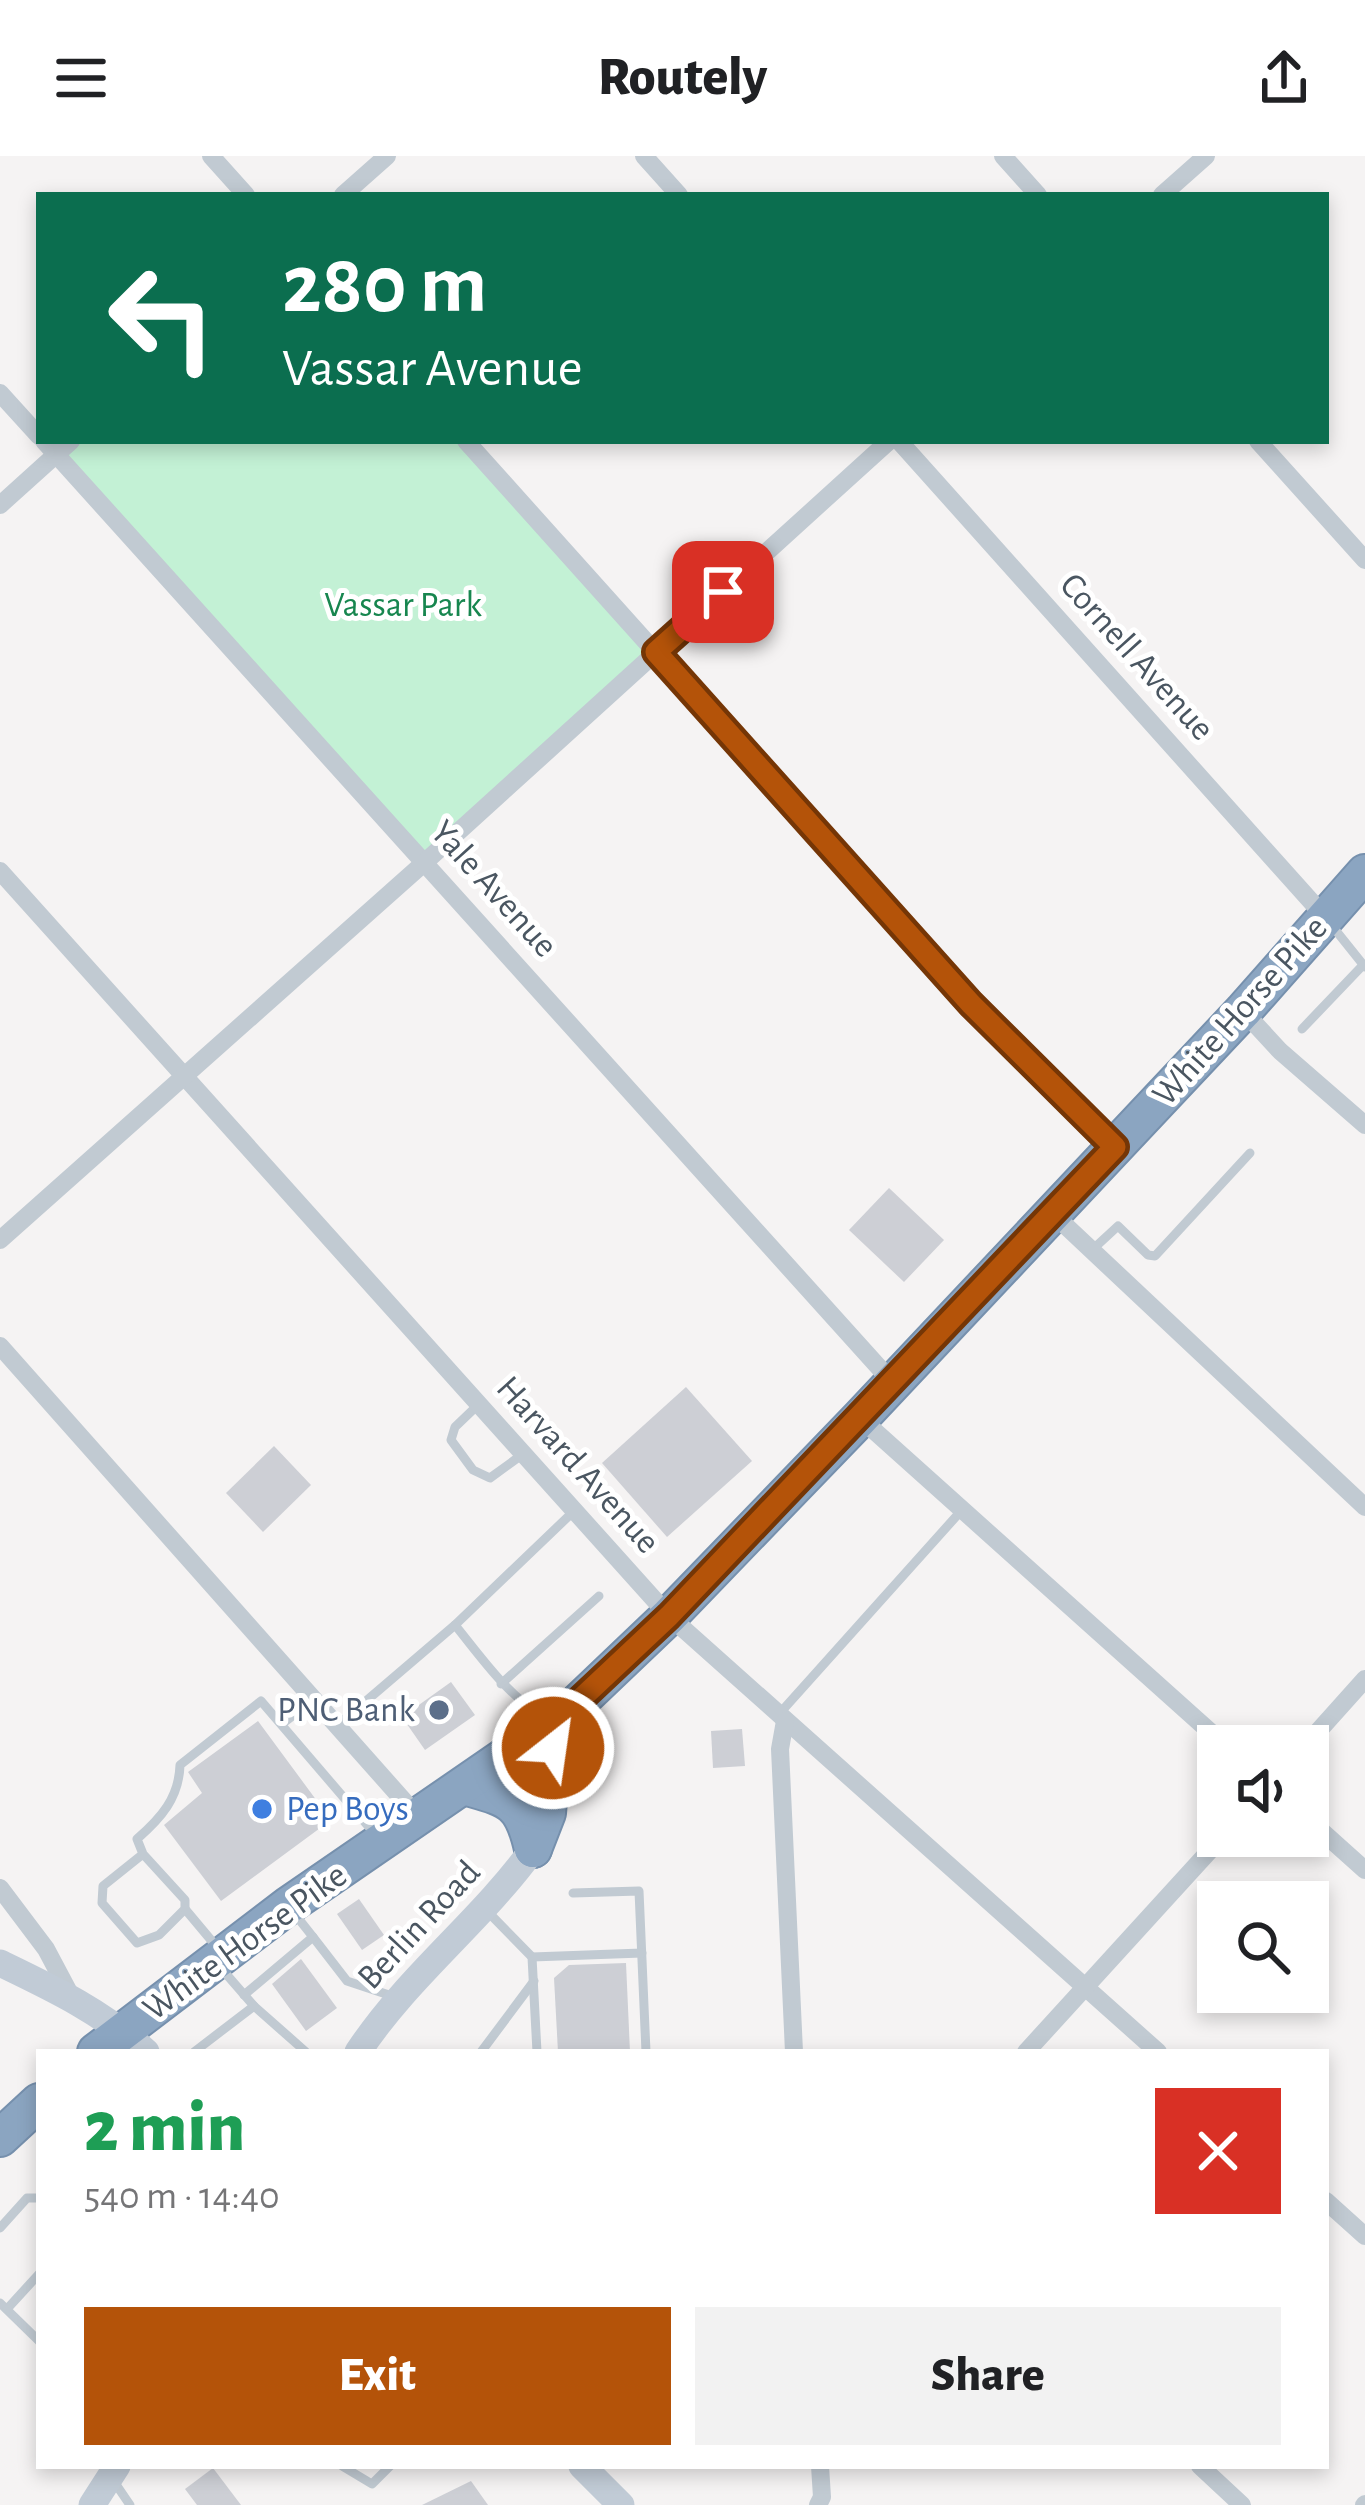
<!DOCTYPE html>
<html lang="en">
<head>
<meta charset="utf-8">
<style>
  :root { --surface:#fff; --page:#f2f2f2; --text:#202124; --muted:#757577; --accent:#b45309 }
  body { margin:0; font-family:"Alegreya Sans",sans-serif; background:var(--page); color:var(--text); height:100vh; display:flex; flex-direction:column; font-size:45px; white-space:nowrap }
  * { box-sizing:border-box; margin:0 }
  p { font-size:39px; color:var(--muted) }
  .icon { flex:none; width:66px; height:66px; fill:none; stroke:currentColor; stroke-width:2; stroke-linecap:round; stroke-linejoin:round }
  .map { position:relative; flex:1; overflow:hidden }
  .side { position:absolute; left:36px; top:1893px; width:1293px; height:420px; display:flex; flex-direction:column; background:var(--surface); border-radius:0px; box-shadow:0 6px 18px #0003 }
  .side>* { flex:none }
  .hud { position:absolute; left:36px; top:36px; width:1293px; height:252px; border-radius:0px; box-shadow:0 6px 18px #0003; background:#0b6e4f; color:#fff; overflow:hidden }
  .buttons { position:absolute; left:1197px; top:1569px; display:grid; gap:24px }
  .buttons a { display:grid; place-items:center; width:132px; height:132px; border-radius:0px; background:var(--surface); box-shadow:0 6px 18px #0003; font-size:60px }
  .pin { position:absolute; display:grid; place-items:center; width:102px; height:102px; color:#fff; margin:-51px; border-radius:24px; box-shadow:0 6px 18px #0006 }
  .me { position:absolute; width:132px; margin:-66px; rotate:30deg; stroke-linejoin:round; filter:drop-shadow(0 0 9px #0008) }
  .turn { display:flex; align-items:center; gap:42px; height:252px; padding:0 48px; font-size:54px }
  .turn .icon { width:156px; height:156px; stroke-width:2.5 }
  .turn b { display:block; font-size:84px; line-height:102px }
  .round { display:grid; place-items:center; flex:none; width:126px; height:126px; border-radius:0px; background:var(--page) }
  .overview { display:flex; align-items:center; justify-content:space-between; height:204px; padding:0 48px }
  h1 { font-size:72px; font-weight:800; line-height:90px; color:#1e9e55 }
  .primary-button { display:flex; gap:24px; margin-top:auto; padding:24px 48px }
  .primary-button a { flex:1; height:138px; border-radius:0px; background:var(--accent); color:#fff; font-size:48px; font-weight:800; line-height:138px; text-align:center }
  .primary-button a+a { background:var(--page); color:var(--text) }
  header { display:flex; justify-content:space-between; align-items:center; height:156px; padding:0 48px; background:var(--surface); font-size:54px; font-weight:800 }
  .map>svg:first-child { display:block }
  .green { fill:#c3f1d5 }
  .building { fill:#cdcfd5 }
  .lines { fill:none; stroke-linecap:round; stroke-linejoin:round }
  .highway-casing { stroke:#7690ad; stroke-width:40 }
  .lane { stroke:#c1cad2; stroke-width:9 }
  .street { stroke:#c1cad2; stroke-width:18 }
  .secondary { stroke:#c1cbd6; stroke-width:27 }
  .highway { stroke:#8ba5c1; stroke-width:36 }
  .route-casing { stroke:#753606; stroke-width:30 }
  .route { stroke:#b45309; stroke-width:21 }
  .service-dot { fill:#5c6f8a; stroke:#fff; stroke-width:4.5 }
  .shop-dot { fill:#3f7fe0; stroke:#fff; stroke-width:4.5 }
  .labels { text-anchor:middle; dominant-baseline:central; stroke-width:10; stroke-linejoin:round; paint-order:stroke }
  .park-label { font-size:36px; fill:#17864f; stroke:#fff }
  .street-label { font-size:36px; fill:#4a5661; stroke:#fff }
  .service-label { font-size:36px; fill:#4e5e75; stroke:#fff; text-anchor:end }
  .shop-label { font-size:36px; fill:#366cbe; stroke:#fff; text-anchor:start }
</style>
</head>
<body>
<header><svg class="icon" aria-label="menu" viewBox="0 0 24 24"><path d="M4 6h16M4 12h16M4 18h16"/></svg>Routely<svg class="icon" aria-label="share" viewBox="0 0 24 24"><path d="M12 15V3M7 8l5-5 5 5M5 13v7h14v-7"/></svg></header>
<div class="map">
<svg width="1365" height="2349" viewBox="0 0 1365 2349">
  <rect width="100%" height="100%" fill="#f5f3f3"/>
  <!-- green -->
  <path class="green" d="M72,285H466L656,497L425,706L56,299Z"/>
  <!-- building -->
  <g class="building">
    <path d="M889,1032L944,1084L904,1126L849,1074Z"/>
    <path d="M686,1231L752,1305L667,1381L602,1307Z"/>
    <path d="M274,1290L311,1329L263,1376L226,1337Z"/>
    <path d="M451,1526L475,1559L425,1594L402,1561Z"/>
    <path d="M258,1565L331,1664L221,1745L164,1669L202,1637L188,1616Z"/>
    <path d="M742,1573L745,1610L713,1612L711,1575Z"/>
    <path d="M359,1743L384,1779L362,1794L337,1758Z"/>
    <path d="M301,1803L337,1852L306,1875L272,1828Z"/>
    <path d="M626,1807L630,1896H558L554,1822L569,1809Z"/>
    <path d="M213,2312L241,2349H197L185,2333Z"/>
    <path d="M471,2325L488,2349H422Z"/>
  </g>
  <g class="lines">
    <defs>
      <g id="highway">
        <path d="M464,1630C509,1643 522,1644 533,1693"/>
        <path d="M533,1693L547,1657L554,1568"/>
        <path d="M96,1896L289,1749L564,1560L669,1460L860,1262L1243,855L1365,717"/>
        <path d="M0,1982L39,1946"/>
      </g>
    </defs>
    <!-- highway casing -->
    <use href="#highway" class="highway-casing"/>
    <!-- lane -->
    <g class="lane">
      <path d="M1333,771L1365,811"/>
      <path d="M1302,873L1363,809"/>
      <path d="M1092,1094L1118,1070L1148,1099L1155,1100L1250,997"/>
      <path d="M479,1248L455,1271L451,1284L473,1314L490,1322L523,1298"/>
      <path d="M501,1528L599,1440"/>
      <path d="M780,1557L961,1355"/>
      <path d="M544,1562C505,1536 484,1505 455,1469L574,1355"/>
      <path d="M282,1568L315,1543"/>
      <path d="M338,1569L455,1469"/>
      <path d="M143,1698L185,1744V1753L159,1779L137,1787L102,1747L103,1730L143,1698L137,1683C161,1662 179,1642 180,1609L261,1545L375,1678"/>
      <path d="M573,1737L639,1735L646,1896"/>
      <path d="M185,1753L216,1790"/>
      <path d="M488,1756L532,1801L537,1896"/>
      <path d="M313,1781L347,1825L392,1840"/>
      <path d="M532,1801L642,1797"/>
      <path d="M244,1839L313,1781L294,1757"/>
      <path d="M254,1850L306,1896"/>
      <path d="M194,1896L254,1850L220,1811"/>
      <path d="M481,1896L534,1825"/>
      <path d="M0,2072L27,2042H39"/>
      <path d="M0,2147L39,2185"/>
      <path d="M7,2153L39,2118"/>
      <path d="M342,2310L372,2328L390,2310"/>
      <path d="M113,2324L130,2349"/>
    </g>
    <!-- street -->
    <g class="street">
      <path d="M211,0L246,39"/>
      <path d="M644,0L679,39"/>
      <path d="M1003,0L1038,39"/>
      <path d="M343,39L387,0"/>
      <path d="M1162,39L1206,0"/>
      <path d="M0,237L39,280"/>
      <path d="M44,285L893,1227"/>
      <path d="M466,285L971,848L1115,991"/>
      <path d="M899,285L1326,762"/>
      <path d="M1258,285L1365,404"/>
      <path d="M0,349L71,285"/>
      <path d="M0,715L669,1460L1158,1896"/>
      <path d="M1243,855L1280,895L1365,969"/>
      <path d="M1051,1056L1365,1351"/>
      <path d="M0,1084L425,706L889,285"/>
      <path d="M0,1190L419,1662"/>
      <path d="M860,1262L1226,1590"/>
      <path d="M785,1565L780,1593L794,1896"/>
      <path d="M1305,1590L1365,1523"/>
      <path d="M1308,1663L1365,1714"/>
      <path d="M0,1732L46,1793L72,1842"/>
      <path d="M1026,1896L1223,1680"/>
      <path d="M1326,2045L1365,2080"/>
      <path d="M1200,2310L1242,2349"/>
      <path d="M818,2349L822,2341L820,2310"/>
      <path d="M1364,2349L1365,2348"/>
    </g>
    <!-- secondary -->
    <g class="secondary">
      <path d="M0,1807C52,1832 103,1856 146,1896"/>
      <path d="M358,1896C408,1820 480,1766 533,1693"/>
      <path d="M582,2310L621,2349"/>
      <path d="M92,2349L117,2310"/>
    </g>
    <!-- highway -->
    <use href="#highway" class="highway"/>
  </g>
  <g class="lines">
    <defs>
      <path id="route" d="M553,1592L554,1568L669,1460L1115,991L971,848L656,496L723,436"/>
    </defs>
    <!-- route casing -->
    <use href="#route" class="route-casing"/>
    <!-- route -->
    <use href="#route" class="route"/>
  </g>
  <!-- markers -->
  <circle class="service-dot" cx="439" cy="1554" r="12"/>
  <circle class="shop-dot" cx="262" cy="1653" r="12"/>
  <g class="labels">
    <!-- park labels -->
    <g class="park-label">
      <text x="403" y="449">Vassar Park</text>
    </g>
    <!-- street labels -->
    <g class="street-label">
      <text transform="translate(1137 501) rotate(48)">Cornell Avenue</text>
      <text transform="translate(494 733) rotate(48)">Yale Avenue</text>
      <text transform="translate(1240 855) rotate(-48)">White Horse Pike</text>
      <text transform="translate(578 1309) rotate(48)">Harvard Avenue</text>
      <text transform="translate(419 1769) rotate(-47)">Berlin Road</text>
      <text transform="translate(245 1786) rotate(-36)">White Horse Pike</text>
    </g>
    <!-- service labels -->
    <g class="service-label">
      <text x="415" y="1554">PNC Bank</text>
    </g>
    <!-- shop labels -->
    <g class="shop-label">
      <text x="286" y="1653">Pep Boys</text>
    </g>
  </g>
</svg>
<div class="buttons">
<a><svg class="icon" aria-label="sound" viewBox="0 0 24 24"><path d="M4 9h4l5-4v14l-5-4H4zM17 9q2 3 0 6"/></svg></a>
<a><svg class="icon" aria-label="search" viewBox="0 0 24 24"><circle cx="10" cy="10" r="6"/><path d="M15 15l6 6"/></svg></a>
</div>
<div class="pin" style="left:723px;top:436px;background:#d93025"><svg class="icon" aria-label="arrive" viewBox="0 0 24 24"><path d="M6 21V4h12l-3 4 3 4H6"/></svg></div>
<svg class="me" style="left:553px;top:1592px" viewBox="-20 -20 40 40"><circle r="17" fill="#b45309" stroke="#fff" stroke-width="3"/><path d="M0-11L8 9 0 5-8 9z" fill="#fff"/></svg>
<div class="hud">
<div class="turn"><svg class="icon" aria-label="left" viewBox="0 0 24 24"><path d="M17 20v-9H6M10 6l-5 5 5 5"/></svg><div><b>280 m</b>Vassar Avenue</div></div>
</div>
<section class="side">
<div class="overview"><div><h1>2 min</h1><p>540 m · 14:40</p></div><a class="round" style="background:#d93025;color:#fff"><svg class="icon" aria-label="close" viewBox="0 0 24 24"><path d="M6 6l12 12M18 6L6 18"/></svg></a></div>
<div class="primary-button"><a>Exit</a><a>Share</a></div>
</section>
</div>
</body>
</html>
